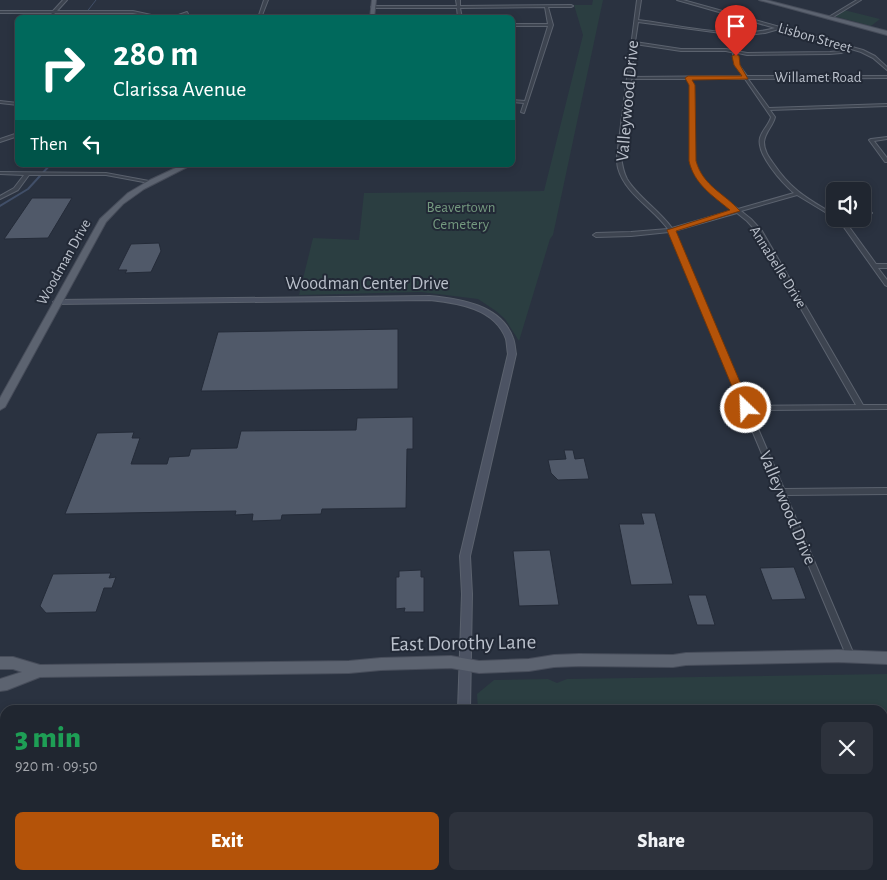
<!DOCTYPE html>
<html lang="en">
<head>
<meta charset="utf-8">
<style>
  :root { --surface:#202630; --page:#2d323c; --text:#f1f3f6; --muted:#a2a5ab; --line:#3d434c; --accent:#b45309 }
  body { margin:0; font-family:"Alegreya Sans",sans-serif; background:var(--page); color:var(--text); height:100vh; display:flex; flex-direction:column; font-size:19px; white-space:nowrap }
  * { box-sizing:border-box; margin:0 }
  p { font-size:16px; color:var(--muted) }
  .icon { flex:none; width:28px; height:28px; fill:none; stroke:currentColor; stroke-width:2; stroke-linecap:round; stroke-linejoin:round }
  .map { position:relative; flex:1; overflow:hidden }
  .side { position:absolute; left:0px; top:705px; width:888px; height:175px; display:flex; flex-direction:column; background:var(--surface); border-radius:15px 15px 0 0; box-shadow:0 2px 8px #0003,0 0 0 1px var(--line) }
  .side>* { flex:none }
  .hud { position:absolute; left:15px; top:15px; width:500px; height:152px; border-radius:8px; box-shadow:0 2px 8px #0003,0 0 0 1px var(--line); background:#00695c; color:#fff; overflow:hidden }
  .tools { position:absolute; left:826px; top:182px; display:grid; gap:10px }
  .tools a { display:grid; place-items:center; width:45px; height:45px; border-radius:8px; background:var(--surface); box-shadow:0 2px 8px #0003,0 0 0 1px var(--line); font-size:25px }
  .pin { position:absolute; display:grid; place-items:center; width:42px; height:42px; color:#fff; margin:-51px -21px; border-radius:50% 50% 50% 0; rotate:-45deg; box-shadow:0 0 5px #0007 }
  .pin .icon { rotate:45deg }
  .me { position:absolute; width:55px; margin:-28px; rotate:336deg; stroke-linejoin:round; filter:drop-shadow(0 0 4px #0008) }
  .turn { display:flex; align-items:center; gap:18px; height:105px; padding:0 15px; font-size:22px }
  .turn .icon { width:65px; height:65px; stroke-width:2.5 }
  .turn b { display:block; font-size:35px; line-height:42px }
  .then { display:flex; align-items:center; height:48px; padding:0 15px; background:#0003; gap:10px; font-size:19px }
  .round { display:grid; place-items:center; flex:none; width:52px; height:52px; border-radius:8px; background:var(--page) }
  .head { display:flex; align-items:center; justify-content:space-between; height:85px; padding:0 15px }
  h1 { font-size:30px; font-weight:800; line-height:38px; color:#1e9e55 }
  .primary-button { display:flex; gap:10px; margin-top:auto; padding:10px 15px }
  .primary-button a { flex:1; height:58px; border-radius:8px; background:var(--accent); color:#fff; font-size:20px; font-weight:800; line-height:58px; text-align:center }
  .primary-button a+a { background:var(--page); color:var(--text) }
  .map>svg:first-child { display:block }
  .green { fill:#2b3e41 }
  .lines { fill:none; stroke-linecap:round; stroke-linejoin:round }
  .stream-far1 { stroke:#414f68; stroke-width:1 }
  .stream { stroke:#414f68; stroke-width:2 }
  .building { fill:#505969; stroke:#242b38 }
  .street-casing { stroke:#5b626e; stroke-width:2 }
  .secondary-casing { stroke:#5b626e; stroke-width:2 }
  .primary-casing { stroke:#474d5a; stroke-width:2 }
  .street { fill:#3d4450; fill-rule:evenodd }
  .secondary { fill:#4c5363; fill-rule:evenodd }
  .primary { fill:#5c6370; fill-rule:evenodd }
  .route { fill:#b45309; stroke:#753606 }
  .labels { text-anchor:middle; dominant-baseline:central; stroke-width:4; stroke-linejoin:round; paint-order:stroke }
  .far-street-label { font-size:15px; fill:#bac0cb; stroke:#222936 }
  .far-park-label { font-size:15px; fill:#74997f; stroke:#222936 }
  .street-label { font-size:18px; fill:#bac0cb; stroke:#222936 }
  .near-street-label { font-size:21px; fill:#bac0cb; stroke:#222936 }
</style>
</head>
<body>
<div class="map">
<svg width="887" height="880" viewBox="0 0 887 880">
  <rect width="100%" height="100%" fill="#2a3240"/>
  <!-- green -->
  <g class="green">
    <path d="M593,0H603L553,235L550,239L519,341L505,319L496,311L478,299L421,292L299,295L313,238L359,240L364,193L544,191L583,35L574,5H592Z"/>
    <path d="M844,10L880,19L871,26L834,16Z"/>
    <path d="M887,674V880H392L395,875H882V710H478L477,694L494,680L548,679L557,683L567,679Z"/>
  </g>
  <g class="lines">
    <!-- stream-far1 -->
    <path class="stream-far1" d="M82,18L96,0"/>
    <!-- stream -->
    <path class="stream" d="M0,206L28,189L50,165"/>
  </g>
  <!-- building -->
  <g class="building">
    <path d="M32,198H72L48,238L4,239Z"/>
    <path d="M159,243L161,251L151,272L125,273L127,270H118L131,244Z"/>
    <path d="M398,329V389L201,391L218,332Z"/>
    <path d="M413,417V449H407L406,508L322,509L321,514L282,515L281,520L252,521L253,514L235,515L236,511L65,514L97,433L134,432L132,438H140L131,464H167L169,457L189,456L191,449L237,448L241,431L356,430L357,418Z"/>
    <path d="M564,450H573L575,459L584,458L589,479L558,480L551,473L548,460L566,459Z"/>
    <path d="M641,513H655L673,584L631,585L619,524H644Z"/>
    <path d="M550,550L559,605L519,606L513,551Z"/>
    <path d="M794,567L806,599L772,600L760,568Z"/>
    <path d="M421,570V577H424V612H404L405,608L396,609V577H399V571Z"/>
    <path d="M111,573L109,578L116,577L112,588H104L96,612L46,613L40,606L53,574Z"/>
    <path d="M688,595H706L715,625H697Z"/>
  </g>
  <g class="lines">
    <defs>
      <g id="street">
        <path d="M63,0H67L57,11H133L165,18H156L133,13H55L51,18H48L52,13H0V11H53Z"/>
        <path d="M264,0H268L261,18H258Z"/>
        <path d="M456,0H460V6L571,5L573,6L571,7H548L553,25L524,113L521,112L524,103L512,102V100L525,101L548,26H512V24H548L545,7L460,8L462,18H458L457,8H373L371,7L373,6H457Z"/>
        <path d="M637,0H641L638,20C680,25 734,40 775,28L677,0H683L863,50L875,56L887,67V70L873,58L861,52L851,49L841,53L830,54L747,55L738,53L737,54L739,65L747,76H887V78L748,79L769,108L887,104V106L770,110L775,117C773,126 765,132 764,142C764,150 768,156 773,163C792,191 807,198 835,215V219H840L847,224L876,264H887V268H878L887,280V286L885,285L843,226L835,220V218L797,195L741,211L751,219L762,231L863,405H887V409L750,410L784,489L887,488V494L786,495L855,657L854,660L851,661L848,660L847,657L669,232L631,236L596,237L593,235L596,233L631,232L668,229C653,208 625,194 618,168C617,164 617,160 617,156ZM638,22L729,34L748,35L765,33L779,29L847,48L840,51L830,52L747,53L726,49H681L635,42ZM635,44L681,51H726L735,53L733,54L735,65L743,76L631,77ZM631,79H687L690,85L691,161C695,184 716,197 734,210L672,228C659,210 637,196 627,179C623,171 622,164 621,156ZM690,79H745L771,117C769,125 762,130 760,138C756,154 782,183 794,193L738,209C721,196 700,184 695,161L694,85ZM737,213L747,221L757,232L856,405L748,406L674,231Z"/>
        <path d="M857,0H861L830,19L827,18Z"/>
        <path d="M187,12L188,14L176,18H170Z"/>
        <path d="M0,101L18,103V105L0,103Z"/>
        <path d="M18,133V136L0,142V139Z"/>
        <path d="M887,137V139L874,141L887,158V162H885L869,140L871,139Z"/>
        <path d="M0,172L106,173L149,181L151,182L149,183L106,175H29L18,190L0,199V196L14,188L24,175L0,174Z"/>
        <path d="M862,212H870L872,213L870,214H862Z"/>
      </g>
      <g id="secondary">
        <path d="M430,296C461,299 501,305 513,338C515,343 515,349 516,354L470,556L472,594L470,710H458L462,594L460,556L508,354C507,349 507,343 506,339C495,308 457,303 430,300L57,304L53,302L57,300Z"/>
        <path d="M371,875H386L384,880H369Z"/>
      </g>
      <g id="primary">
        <path d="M372,0H376L374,18H370Z"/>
        <path d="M759,0H766L887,31V35Z"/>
        <path d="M182,165H191L144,189L123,204L106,222L5,407L0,410V398L100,219L128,193L150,180Z"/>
        <path d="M838,650L887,652V664L838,662L686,665L673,667L579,666L554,667L529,671L479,673L451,668L381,670L349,673L40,677L7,690L0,691V679L22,672L13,669H0V657H13L40,665L349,661L381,658L451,656L479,661L529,659L554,655L579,654L673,655L686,653Z"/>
      </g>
    </defs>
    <!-- street casing -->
    <use href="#street" class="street-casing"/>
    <!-- secondary casing -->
    <use href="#secondary" class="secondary-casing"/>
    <!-- primary casing -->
    <use href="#primary" class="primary-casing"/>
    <!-- street -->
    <use href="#street" class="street"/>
    <!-- secondary -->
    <use href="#secondary" class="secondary"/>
    <!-- primary -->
    <use href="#primary" class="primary"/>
  </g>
  <!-- route -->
  <path class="route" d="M736,54L739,56L740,65L748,79L692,80L695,85L696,161C703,186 724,193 740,211L676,231L751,408L746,412L741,408L667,230L730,210C713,196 694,184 689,161V85L685,78L688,76H742L734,65L732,56Z"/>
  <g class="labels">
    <!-- far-street labels -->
    <g class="far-street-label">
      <text transform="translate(815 38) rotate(16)">Lisbon Street</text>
      <text x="818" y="77">Willamet Road</text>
      <text transform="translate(64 262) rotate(-61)">Woodman Drive</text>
      <text transform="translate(778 267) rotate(58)">Annabelle Drive</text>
    </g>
    <!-- far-park labels -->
    <g class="far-park-label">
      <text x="461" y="207">Beavertown<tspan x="461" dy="17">Cemetery</tspan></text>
    </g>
    <!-- street labels -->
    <g class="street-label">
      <text transform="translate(628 101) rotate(-85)">Valleywood Drive</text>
      <text x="367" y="284">Woodman Center Drive</text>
      <text transform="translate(787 508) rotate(67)">Valleywood Drive</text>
    </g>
    <!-- near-street labels -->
    <g class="near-street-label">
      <text transform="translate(463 643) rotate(-1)">East Dorothy Lane</text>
    </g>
  </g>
</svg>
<div class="tools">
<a><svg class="icon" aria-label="sound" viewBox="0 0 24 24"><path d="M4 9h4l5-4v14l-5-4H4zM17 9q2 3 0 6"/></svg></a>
</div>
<div class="pin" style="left:736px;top:56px;background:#d93025"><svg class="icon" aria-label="arrive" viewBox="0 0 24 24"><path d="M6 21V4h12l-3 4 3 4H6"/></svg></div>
<svg class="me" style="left:746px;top:408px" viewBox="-20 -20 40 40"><circle r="17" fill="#b45309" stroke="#fff" stroke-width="3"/><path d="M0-11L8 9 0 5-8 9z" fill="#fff"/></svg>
<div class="hud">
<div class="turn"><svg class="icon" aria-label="right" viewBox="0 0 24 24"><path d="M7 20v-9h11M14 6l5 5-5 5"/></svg><div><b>280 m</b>Clarissa Avenue</div></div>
<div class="then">Then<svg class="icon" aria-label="left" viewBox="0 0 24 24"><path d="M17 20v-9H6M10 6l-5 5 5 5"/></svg></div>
</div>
<section class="side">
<div class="head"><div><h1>3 min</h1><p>920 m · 09:50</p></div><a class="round"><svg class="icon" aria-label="close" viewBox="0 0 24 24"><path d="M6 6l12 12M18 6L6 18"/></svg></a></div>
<div class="primary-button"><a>Exit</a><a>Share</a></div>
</section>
</div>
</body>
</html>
